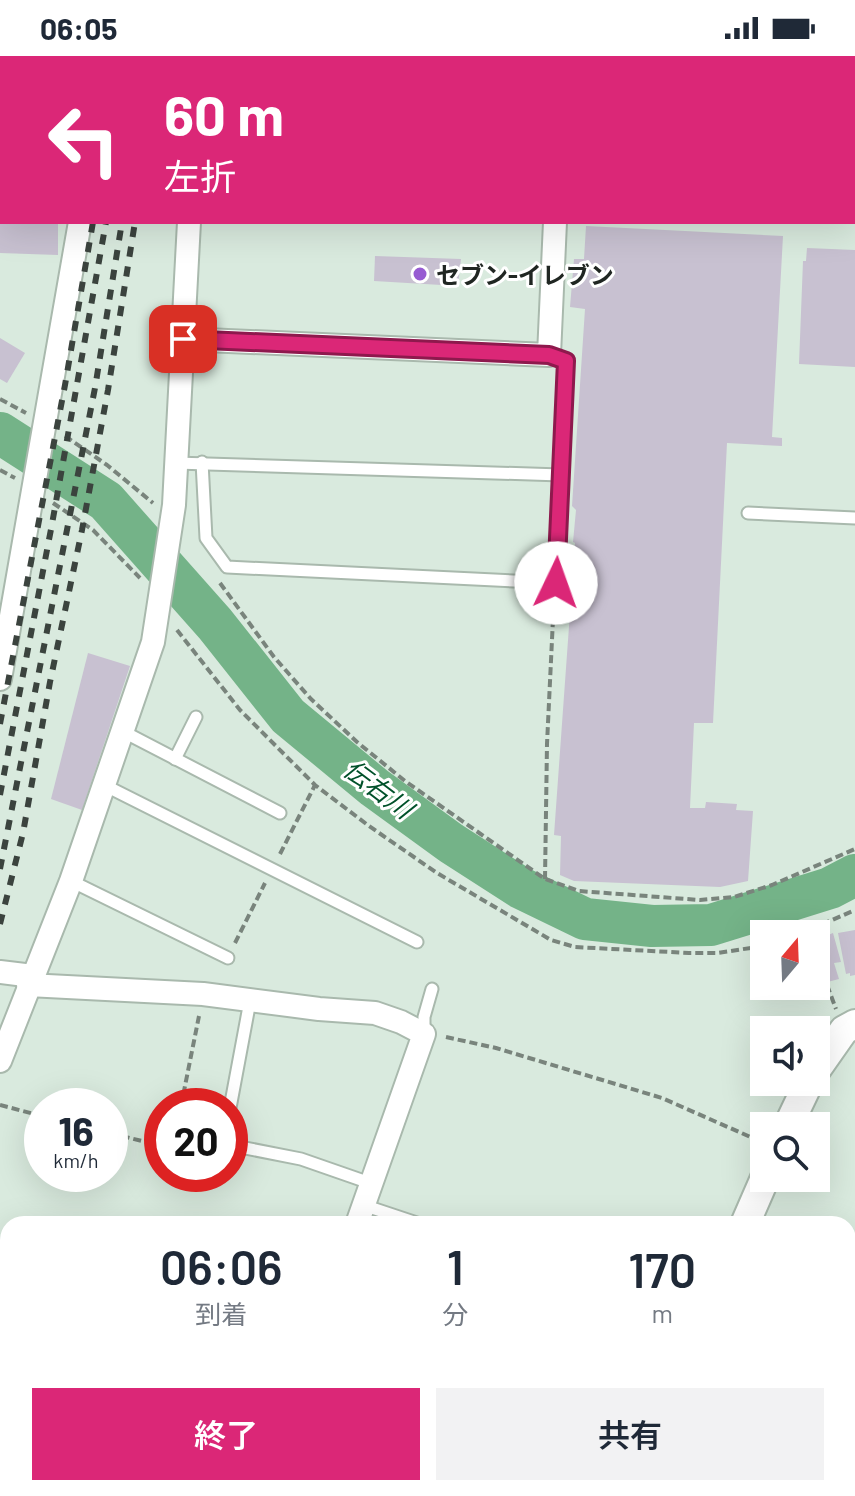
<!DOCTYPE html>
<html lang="ja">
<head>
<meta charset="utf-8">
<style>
  :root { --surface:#fff; --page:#f2f2f3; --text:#1f2937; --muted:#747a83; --accent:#db2777 }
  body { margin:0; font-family:Barlow,"Noto Sans JP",sans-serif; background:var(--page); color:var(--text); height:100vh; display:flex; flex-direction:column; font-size:30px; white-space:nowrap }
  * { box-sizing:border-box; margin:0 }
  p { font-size:26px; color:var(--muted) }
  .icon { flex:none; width:44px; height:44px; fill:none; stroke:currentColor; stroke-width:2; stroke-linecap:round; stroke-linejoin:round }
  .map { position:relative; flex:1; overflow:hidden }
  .side { position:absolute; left:0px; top:1160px; width:856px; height:280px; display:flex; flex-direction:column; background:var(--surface); border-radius:24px 24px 0 0; box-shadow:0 8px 32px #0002 }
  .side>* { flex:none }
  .top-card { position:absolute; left:0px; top:0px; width:856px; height:168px; box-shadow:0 8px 32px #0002; background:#db2777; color:#fff; overflow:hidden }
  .needle { width:52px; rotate:19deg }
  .tools { position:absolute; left:750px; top:864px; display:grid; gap:16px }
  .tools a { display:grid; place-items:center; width:80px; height:80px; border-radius:0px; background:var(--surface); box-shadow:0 8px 32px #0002; font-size:40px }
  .speed { position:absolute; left:24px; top:1032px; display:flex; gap:16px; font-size:40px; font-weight:700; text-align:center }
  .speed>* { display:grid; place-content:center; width:104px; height:104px; border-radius:50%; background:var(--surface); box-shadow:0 8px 32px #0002; line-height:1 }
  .speed small { font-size:20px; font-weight:400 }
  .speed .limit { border:12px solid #d22; background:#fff; color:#111 }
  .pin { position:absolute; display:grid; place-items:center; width:68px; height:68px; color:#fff; margin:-34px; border-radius:16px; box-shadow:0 4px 12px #0006 }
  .me { position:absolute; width:88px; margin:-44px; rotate:3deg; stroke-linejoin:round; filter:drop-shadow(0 0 6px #0008) }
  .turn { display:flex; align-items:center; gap:28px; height:168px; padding:0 32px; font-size:36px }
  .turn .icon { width:104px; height:104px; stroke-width:2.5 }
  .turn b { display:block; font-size:56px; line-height:68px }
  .eta { display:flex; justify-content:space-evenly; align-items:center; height:136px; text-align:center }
  .eta b { font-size:48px; font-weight:600; line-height:56px }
  .primary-button { display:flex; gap:16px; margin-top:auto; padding:16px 32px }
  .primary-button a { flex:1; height:92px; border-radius:0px; background:var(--accent); color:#fff; font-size:32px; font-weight:600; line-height:92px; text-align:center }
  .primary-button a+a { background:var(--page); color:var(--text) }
  .status { display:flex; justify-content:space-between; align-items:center; height:56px; padding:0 40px; background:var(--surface); direction:ltr }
  .status svg { height:22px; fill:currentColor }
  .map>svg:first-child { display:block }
  .green { fill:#9fcead }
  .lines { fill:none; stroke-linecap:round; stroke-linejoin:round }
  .river { stroke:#74b388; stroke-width:42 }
  .building { fill:#c8c1d1 }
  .service-casing { stroke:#a9b9ad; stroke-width:15 }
  .minor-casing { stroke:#a9b9ad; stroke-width:26 }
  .tertiary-casing { stroke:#a9b9ad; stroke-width:32 }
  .primary-casing { stroke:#fff; stroke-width:40 }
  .path { stroke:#79847c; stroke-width:4; stroke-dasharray:8 4; stroke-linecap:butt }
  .service { stroke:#fff; stroke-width:11 }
  .minor { stroke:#fff; stroke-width:22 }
  .tertiary { stroke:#fff; stroke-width:28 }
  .primary { stroke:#94d9b0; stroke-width:36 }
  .rail { stroke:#3b433e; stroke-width:6; stroke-dasharray:10 10; stroke-linecap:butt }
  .route-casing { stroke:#8e194d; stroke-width:20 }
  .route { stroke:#db2777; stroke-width:14 }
  .poi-dot { fill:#975bd2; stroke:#fff; stroke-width:3 }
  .labels { text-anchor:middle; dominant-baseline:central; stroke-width:6; stroke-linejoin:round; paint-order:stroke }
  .poi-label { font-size:24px; font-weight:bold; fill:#202622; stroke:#fff; text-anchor:start }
  .water-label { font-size:26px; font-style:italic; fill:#01512a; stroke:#fff }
</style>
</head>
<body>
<div class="status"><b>06:05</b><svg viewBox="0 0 49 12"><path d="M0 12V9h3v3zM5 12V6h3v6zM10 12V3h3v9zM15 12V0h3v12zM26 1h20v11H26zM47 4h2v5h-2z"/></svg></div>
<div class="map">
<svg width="855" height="1440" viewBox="0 0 855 1440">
  <rect width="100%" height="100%" fill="#d9eade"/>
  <!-- green -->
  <path class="green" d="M0,1325L8,1326V1432H101L98,1440H0Z"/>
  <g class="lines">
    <!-- river -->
    <path class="river" d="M0,377L106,445L215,568L288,660L374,731L451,787L521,832L585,863L652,870L711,869L830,832L855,819"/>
  </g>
  <!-- building -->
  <g class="building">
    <path d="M0,166H58V199L0,197Z"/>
    <path d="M586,170L783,180L772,381L782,382V390L727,387L713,667H694L690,752H705L706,746L737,748L736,754L753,755L748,825L720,831L574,825L560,819L561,780L554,779L575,487L573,486L576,454L572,450L585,253L570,251L574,203H584Z"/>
    <path d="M807,192L855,194V311L799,308L803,205H806Z"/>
    <path d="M375,200L461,203L458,230L374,225Z"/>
    <path d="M0,282L25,297L7,327L0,323Z"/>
    <path d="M88,597L130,610L82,754L51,743Z"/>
    <path d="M855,874V919L850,920V917L846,918L838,877Z"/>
    <path d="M833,877L841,906L834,907L839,923L816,929V884Z"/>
  </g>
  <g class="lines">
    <defs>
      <g id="service">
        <path d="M393,2V0"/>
        <path d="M202,406L206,482L227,511L556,527L566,305L549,299"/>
        <path d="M176,407L561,419"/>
        <path d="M748,457L855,462"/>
        <path d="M122,675L280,757"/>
        <path d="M175,703L196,661"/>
        <path d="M104,729L417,886"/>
        <path d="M71,825L228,902"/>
        <path d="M424,977V961L432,933"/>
        <path d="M230,1052L250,945"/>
        <path d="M230,1089L301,1103L370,1127"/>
        <path d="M363,1149L420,1168"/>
        <path d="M848,1309L855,1311"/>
        <path d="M281,1440L283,1432"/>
      </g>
      <g id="minor">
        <path d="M105,2L106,0"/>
        <path d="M204,2L205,0"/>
        <path d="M589,2V0"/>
        <path d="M183,283L549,299L555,166"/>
        <path d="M0,623L80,166"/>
        <path d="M0,916L33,920"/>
        <path d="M28,929L203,938L319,953L375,957L401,966L424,978L357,1168"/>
        <path d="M0,1005L71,825L153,586L174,449L189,166"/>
      </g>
      <g id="tertiary">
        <path d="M816,1014L844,974L855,968"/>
        <path d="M788,1070L809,1026"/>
        <path d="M745,1168L765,1122"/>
        <path d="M0,1307L8,1308"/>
        <path d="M480,1432L498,1440"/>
        <path d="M637,1440L640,1432"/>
      </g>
      <g id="primary">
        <path d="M0,104L2,105"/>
        <path d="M854,143H855"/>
      </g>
    </defs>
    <!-- service casing -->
    <use href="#service" class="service-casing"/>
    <!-- minor casing -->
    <use href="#minor" class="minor-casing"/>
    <!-- tertiary casing -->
    <use href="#tertiary" class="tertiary-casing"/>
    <!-- primary casing -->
    <use href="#primary" class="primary-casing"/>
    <!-- path -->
    <g class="path">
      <path d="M374,2V0"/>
      <path d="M0,343L26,357"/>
      <path d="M65,380L107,409L153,447"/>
      <path d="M0,414L15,422"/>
      <path d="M53,447L93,474L140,522"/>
      <path d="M220,527L274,601L311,643L357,686L405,725L545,823L579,835L700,844L734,841L772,829L855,793"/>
      <path d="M177,574L240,654L315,729L369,770L437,817L551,884L575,891L689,897H717L764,890"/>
      <path d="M280,798L315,729"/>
      <path d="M545,823L547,688L554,542"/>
      <path d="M800,878L855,854"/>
      <path d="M235,887L265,827"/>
      <path d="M827,929L836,953"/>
      <path d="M446,981L496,992L662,1042L764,1087"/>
      <path d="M0,1049L42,1060"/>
      <path d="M181,1050L199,960"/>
      <path d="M110,1077L162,1090"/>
    </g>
    <!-- service -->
    <use href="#service" class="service"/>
    <!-- minor -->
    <use href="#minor" class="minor"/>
    <!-- tertiary -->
    <use href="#tertiary" class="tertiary"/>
    <!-- primary -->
    <use href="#primary" class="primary"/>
    <!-- rail -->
    <g class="rail">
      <path d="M119,2V0"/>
      <path d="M132,2L133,0"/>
      <path d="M148,2L149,0"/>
      <path d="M0,668L65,329L93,166"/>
      <path d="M0,739L52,468L106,166"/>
      <path d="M0,813L95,332L122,166"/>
      <path d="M0,868L23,777L50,626L82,474L108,334L135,166"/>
    </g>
  </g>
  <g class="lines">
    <defs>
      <path id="route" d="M183,283L549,299L566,305L556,527"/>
    </defs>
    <!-- route casing -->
    <use href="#route" class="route-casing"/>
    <!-- route -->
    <use href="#route" class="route"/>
  </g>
  <!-- markers -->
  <circle class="poi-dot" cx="420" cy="218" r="8"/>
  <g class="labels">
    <!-- poi labels -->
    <g class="poi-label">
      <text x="436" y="218">セブン-イレブン</text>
    </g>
    <!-- water labels -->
    <g class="water-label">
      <text transform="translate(379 732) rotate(37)">伝右川</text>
    </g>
  </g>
</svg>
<div class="tools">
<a><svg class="needle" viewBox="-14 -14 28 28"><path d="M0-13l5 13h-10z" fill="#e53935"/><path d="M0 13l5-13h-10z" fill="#747a83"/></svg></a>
<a><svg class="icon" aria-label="sound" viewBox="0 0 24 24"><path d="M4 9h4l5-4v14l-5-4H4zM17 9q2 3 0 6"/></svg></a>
<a><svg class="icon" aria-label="search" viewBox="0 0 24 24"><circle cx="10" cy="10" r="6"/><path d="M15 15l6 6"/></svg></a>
</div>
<div class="speed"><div>16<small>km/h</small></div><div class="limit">20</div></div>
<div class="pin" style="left:183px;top:283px;background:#d93025"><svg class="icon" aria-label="arrive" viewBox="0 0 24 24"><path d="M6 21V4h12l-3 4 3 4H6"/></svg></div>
<svg class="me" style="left:556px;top:527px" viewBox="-20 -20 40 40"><circle r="19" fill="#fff"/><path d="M0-13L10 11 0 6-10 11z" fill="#db2777"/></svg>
<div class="top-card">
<div class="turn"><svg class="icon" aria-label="left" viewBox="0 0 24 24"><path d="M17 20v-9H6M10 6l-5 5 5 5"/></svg><div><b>60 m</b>左折</div></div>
</div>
<section class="side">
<div class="eta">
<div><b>06:06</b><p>到着</p></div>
<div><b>1</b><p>分</p></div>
<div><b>170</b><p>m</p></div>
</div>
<div class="primary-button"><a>終了</a><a>共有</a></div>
</section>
</div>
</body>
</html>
